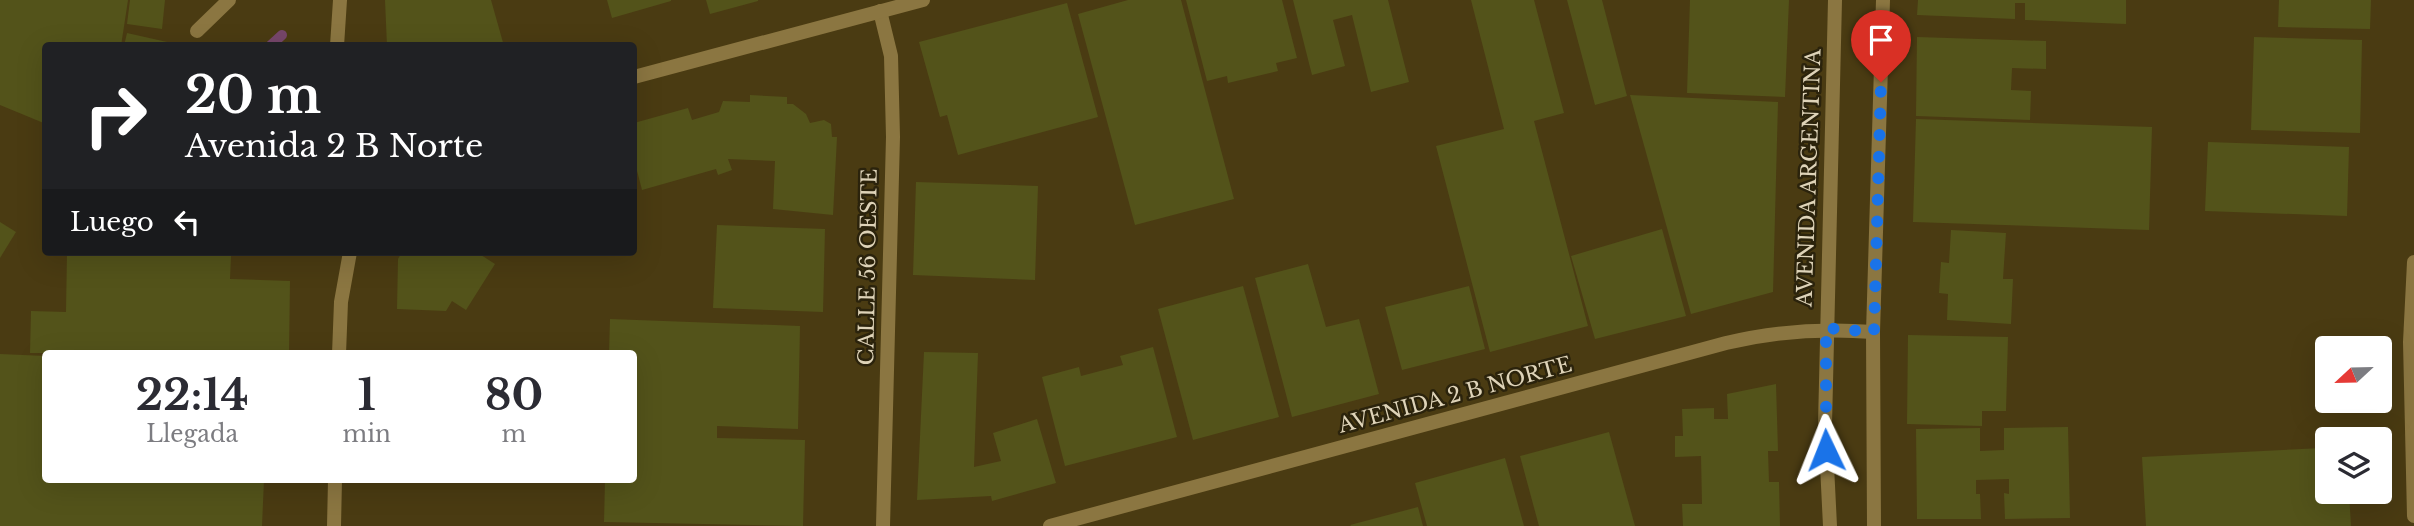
<!DOCTYPE html>
<html lang="es">
<head>
<meta charset="utf-8">
<style>
  :root { --surface:#fff; --page:#f7f7f7; --text:#2b2b33; --muted:#7c7c81 }
  body { margin:0; font-family:"Libre Baskerville",serif; background:var(--page); color:var(--text); height:100vh; display:flex; flex-direction:column; font-size:26px; white-space:nowrap }
  * { box-sizing:border-box; margin:0 }
  p { font-size:23px; color:var(--muted) }
  .icon { flex:none; width:38px; height:38px; fill:none; stroke:currentColor; stroke-width:2; stroke-linecap:round; stroke-linejoin:round }
  .map { position:relative; flex:1; overflow:hidden }
  .details { position:absolute; left:42px; top:350px; width:595px; height:133px; display:flex; flex-direction:column; background:var(--surface); border-radius:7px; box-shadow:0 7px 28px #0002 }
  .details>* { flex:none }
  .hud { position:absolute; left:42px; top:42px; width:595px; height:214px; border-radius:7px; box-shadow:0 7px 28px #0002; background:#202124; color:#fff; overflow:hidden }
  .needle { width:46px; rotate:248deg }
  .fabs { position:absolute; left:2315px; top:336px; display:grid; gap:14px }
  .fabs a { display:grid; place-items:center; width:77px; height:77px; border-radius:7px; background:var(--surface); box-shadow:0 7px 28px #0002; font-size:35px }
  .pin { position:absolute; display:grid; place-items:center; width:60px; height:60px; color:#fff; margin:-72px -30px; border-radius:50% 50% 50% 0; rotate:-45deg; box-shadow:0 0 7px #0007 }
  .pin .icon { rotate:45deg }
  .me { position:absolute; width:77px; margin:-38px; rotate:358deg; stroke-linejoin:round; filter:drop-shadow(0 0 5px #0008) }
  .turn { display:flex; align-items:center; gap:24px; height:147px; padding:0 28px; font-size:32px }
  .turn .icon { width:91px; height:91px; stroke-width:2.5 }
  .turn b { display:block; font-size:49px; line-height:60px }
  .then { display:flex; align-items:center; height:66px; padding:0 28px; background:#0003; gap:14px; font-size:26px }
  .eta { display:flex; justify-content:space-evenly; align-items:center; height:119px; text-align:center }
  .eta b { font-size:42px; font-weight:700; line-height:49px }
  .map>svg:first-child { display:block }
  .lines { fill:none; stroke-linecap:round; stroke-linejoin:round }
  .stream { stroke:#76466a; stroke-width:10 }
  .building { fill:#53531a }
  .service { stroke:#8b7641; stroke-width:14 }
  .minor { stroke:#8b7641; stroke-width:14 }
  .tertiary { stroke:#8b7641; stroke-width:14 }
  .route { stroke:#1a73e8; stroke-width:12; stroke-dasharray:0 21.6 }
  .labels { text-anchor:middle; dominant-baseline:central; stroke-width:5; stroke-linejoin:round; paint-order:stroke }
  .street-label { font-size:21px; fill:#ded3b8; stroke:#2b230c }
</style>
</head>
<body>
<div class="map">
<svg width="2414" height="526" viewBox="0 0 2414 526">
  <rect width="100%" height="100%" fill="#4a3b12"/>
  <g class="lines">
    <!-- stream -->
    <path class="stream" d="M270,46L282,35"/>
  </g>
  <!-- building -->
  <g class="building">
    <path d="M0,0H128L121,46H46V124L0,105Z"/>
    <path d="M130,0H165L162,29L127,24Z"/>
    <path d="M385,0H491L504,46H387Z"/>
    <path d="M607,0H671V1L612,18Z"/>
    <path d="M706,0H758V1L710,14Z"/>
    <path d="M1128,0H1181L1234,199L1135,225L1078,14Z"/>
    <path d="M1186,0H1282L1297,58L1276,63L1278,71L1228,83L1227,76L1207,81Z"/>
    <path d="M1293,0H1388L1409,82L1371,92L1352,15L1333,20L1345,66L1312,75Z"/>
    <path d="M1471,0H1534L1564,113L1534,121L1588,326L1490,352L1436,146L1504,129Z"/>
    <path d="M1567,0H1602L1627,96L1595,105Z"/>
    <path d="M1690,0H1789L1785,97L1687,93Z"/>
    <path d="M1918,0H2126V24L2025,20V3H2015V19L1917,15Z"/>
    <path d="M2279,0H2371L2370,29L2278,27Z"/>
    <path d="M1067,3L1098,117L958,155L947,115L940,117L919,42Z"/>
    <path d="M127,33L176,44V46H124Z"/>
    <path d="M1917,37L2046,41V69L2012,68L2011,90L2031,91L2030,120L1916,116Z"/>
    <path d="M2254,37L2362,40L2360,133L2251,130Z"/>
    <path d="M750,95L787,97V104H793L806,114L810,123L824,120L831,124L832,137H837L833,215L773,209L775,161L728,159L732,170L718,175L716,169L642,190L634,159V123L688,108L692,120L719,112L723,101L750,102Z"/>
    <path d="M1630,95L1778,102L1773,292L1691,314Z"/>
    <path d="M1916,119L2152,127L2149,230L1913,222Z"/>
    <path d="M2208,142L2349,147L2347,216L2205,211Z"/>
    <path d="M916,182L1038,186L1035,280L913,275Z"/>
    <path d="M0,222L16,232L0,258Z"/>
    <path d="M717,225L825,229L823,312L713,308Z"/>
    <path d="M1662,229L1686,316L1595,339L1571,256Z"/>
    <path d="M1951,230L2006,233L2003,279H2013L2011,324L1947,320L1948,294L1939,293L1941,262L1949,263Z"/>
    <path d="M67,252L231,256L230,279L290,281L289,354L30,353L31,311L66,312Z"/>
    <path d="M402,252H483L481,255L495,264L466,310L452,301L446,311L397,309L398,259Z"/>
    <path d="M1308,264L1326,327L1359,319L1379,394L1292,417L1255,278Z"/>
    <path d="M1243,286L1279,417L1193,440L1158,309Z"/>
    <path d="M1469,286L1485,349L1402,370L1385,307Z"/>
    <path d="M610,319L800,326L798,429L717,426V438L805,440L803,526L604,522L605,480H634V354H609Z"/>
    <path d="M1908,335L2008,337L2006,411H1982V426L1907,424Z"/>
    <path d="M1153,347L1177,437L1065,466L1042,377L1079,367L1081,376L1123,365L1120,356Z"/>
    <path d="M924,352L978,353L974,467L1001,461L993,433L1037,419L1056,483L992,501L991,496L917,500Z"/>
    <path d="M0,354L46,356V480H264L262,526H0Z"/>
    <path d="M1776,384L1778,451H1768L1769,482H1779L1780,526H1683L1682,504H1702L1701,456L1675,457V436H1683L1682,409L1714,408V419H1728L1727,394Z"/>
    <path d="M2068,427L2070,518L2005,519L2004,493L2009,494V479L1976,480V494H1980L1981,519H1917L1916,429L1980,428V451L2004,450V428Z"/>
    <path d="M1609,432L1635,526H1539L1520,456Z"/>
    <path d="M2322,448V455H2328V492H2349L2351,526H2146L2142,457Z"/>
    <path d="M1505,458L1524,526H1427L1415,483Z"/>
    <path d="M1418,507L1423,526H1351L1350,525Z"/>
  </g>
  <g class="lines">
    <!-- service -->
    <path class="service" d="M197,31L229,0"/>
    <!-- minor -->
    <g class="minor">
      <path d="M880,11L891,56L893,137L883,526"/>
      <path d="M337,46L340,0"/>
      <path d="M634,77L923,0"/>
      <path d="M2414,262L2410,342L2414,516"/>
      <path d="M339,354L341,302L350,252"/>
      <path d="M334,526L335,480"/>
      <path d="M1050,526L1726,343C1776,331 1822,328 1873,332"/>
    </g>
    <!-- tertiary -->
    <g class="tertiary">
      <path d="M1830,526L1825,425L1835,0"/>
      <path d="M1874,526L1873,332L1883,0"/>
    </g>
  </g>
  <g class="lines">
    <!-- route -->
    <path class="route" d="M1826,450V328L1874,332L1881,82"/>
  </g>
  <g class="labels">
    <!-- street labels -->
    <g class="street-label">
      <text transform="translate(1809 178) rotate(-88)">AVENIDA ARGENTINA</text>
      <text transform="translate(868 267) rotate(-89)">CALLE 56 OESTE</text>
      <text transform="translate(1455 395) rotate(-15)">AVENIDA 2 B NORTE</text>
    </g>
  </g>
</svg>
<div class="fabs">
<a><svg class="needle" viewBox="-14 -14 28 28"><path d="M0-13l5 13h-10z" fill="#e53935"/><path d="M0 13l5-13h-10z" fill="#7c7c81"/></svg></a>
<a><svg class="icon" aria-label="layers" viewBox="0 0 24 24"><path d="M12 4l9 5-9 5-9-5zM3 14l9 5 9-5"/></svg></a>
</div>
<div class="pin" style="left:1881px;top:82px;background:#d93025"><svg class="icon" aria-label="arrive" viewBox="0 0 24 24"><path d="M6 21V4h12l-3 4 3 4H6"/></svg></div>
<svg class="me" style="left:1826px;top:450px" viewBox="-20 -20 40 40"><path d="M0-17L14 15 0 8-14 15z" fill="#1a73e8" stroke="#fff" stroke-width="4"/></svg>
<div class="hud">
<div class="turn"><svg class="icon" aria-label="right" viewBox="0 0 24 24"><path d="M7 20v-9h11M14 6l5 5-5 5"/></svg><div><b>20 m</b>Avenida 2 B Norte</div></div>
<div class="then">Luego<svg class="icon" aria-label="left" viewBox="0 0 24 24"><path d="M17 20v-9H6M10 6l-5 5 5 5"/></svg></div>
</div>
<section class="details">
<div class="eta">
<div><b>22:14</b><p>Llegada</p></div>
<div><b>1</b><p>min</p></div>
<div><b>80</b><p>m</p></div>
</div>
</section>
</div>
</body>
</html>
